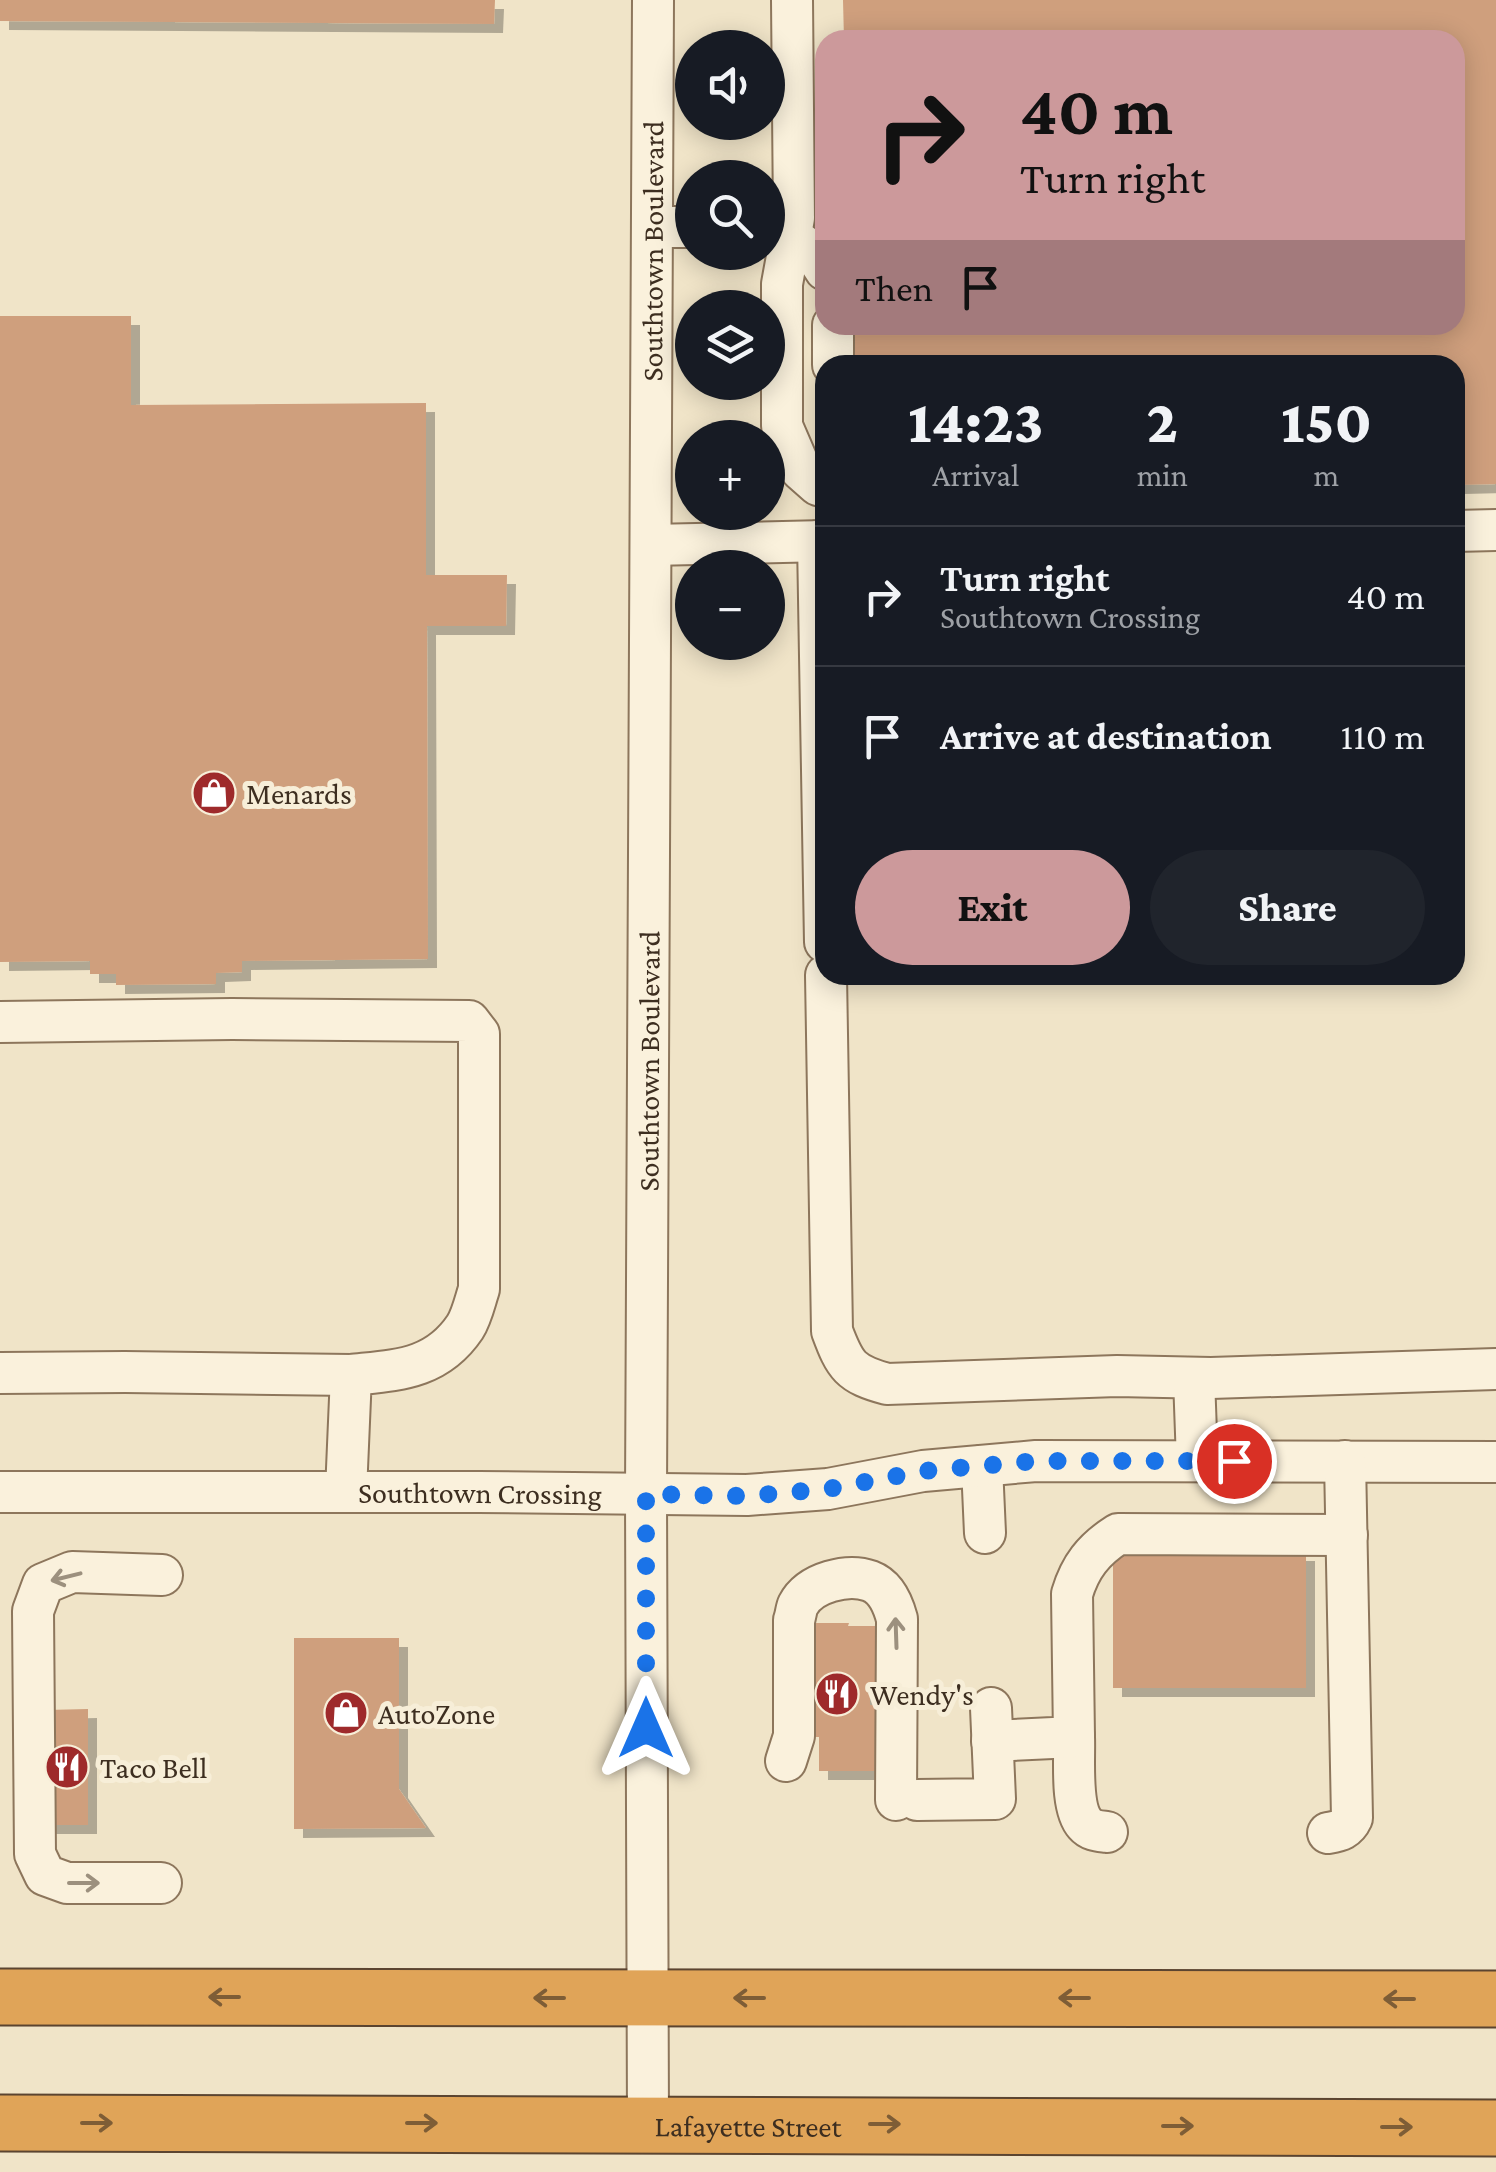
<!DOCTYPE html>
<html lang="en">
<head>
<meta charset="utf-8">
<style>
  :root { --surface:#171b24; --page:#20242c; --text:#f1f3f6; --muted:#9ea1a6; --line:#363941; --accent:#cc999b }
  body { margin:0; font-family:"Crimson Pro",serif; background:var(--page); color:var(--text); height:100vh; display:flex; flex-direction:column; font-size:38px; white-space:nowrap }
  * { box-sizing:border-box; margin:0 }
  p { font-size:32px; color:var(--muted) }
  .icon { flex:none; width:55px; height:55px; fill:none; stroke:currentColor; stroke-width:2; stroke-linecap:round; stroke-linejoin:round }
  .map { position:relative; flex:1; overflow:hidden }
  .sheet { position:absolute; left:815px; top:355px; width:650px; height:630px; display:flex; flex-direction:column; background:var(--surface); border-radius:30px; box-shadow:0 5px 25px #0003 }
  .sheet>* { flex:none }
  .guide { position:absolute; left:815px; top:30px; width:650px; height:305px; border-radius:30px; box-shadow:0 5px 25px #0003; background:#cc999b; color:#111; overflow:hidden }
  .tools { position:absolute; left:675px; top:30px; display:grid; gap:20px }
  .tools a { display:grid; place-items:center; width:110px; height:110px; border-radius:50%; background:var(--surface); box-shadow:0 5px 25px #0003; font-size:50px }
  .pin { position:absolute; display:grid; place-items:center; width:85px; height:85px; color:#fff; margin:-42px; border:5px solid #fff; border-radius:50%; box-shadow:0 2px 10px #0007 }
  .me { position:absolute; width:110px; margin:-55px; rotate:0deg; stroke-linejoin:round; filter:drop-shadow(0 0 8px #0008) }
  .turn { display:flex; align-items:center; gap:35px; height:210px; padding:0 40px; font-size:45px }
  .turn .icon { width:130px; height:130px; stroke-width:2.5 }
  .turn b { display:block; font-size:70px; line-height:85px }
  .then { display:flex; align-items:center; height:95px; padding:0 40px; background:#0003; gap:20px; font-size:38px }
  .eta { display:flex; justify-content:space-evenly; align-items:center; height:170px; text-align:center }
  .eta b { font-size:60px; font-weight:800; line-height:70px }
  .primary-button { display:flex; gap:20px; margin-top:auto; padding:20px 40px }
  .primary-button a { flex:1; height:115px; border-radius:60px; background:var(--accent); color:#111; font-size:40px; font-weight:800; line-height:115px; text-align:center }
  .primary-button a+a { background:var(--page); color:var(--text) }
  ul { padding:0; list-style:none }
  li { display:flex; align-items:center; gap:30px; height:140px; padding:0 40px; border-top:2px solid var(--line) }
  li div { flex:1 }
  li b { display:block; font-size:38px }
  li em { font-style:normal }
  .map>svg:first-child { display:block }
  .building { fill:#cf9f7d; filter:url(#shadow) }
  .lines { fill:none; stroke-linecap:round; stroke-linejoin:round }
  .minor-casing { stroke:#8d765c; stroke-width:44 }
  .highway-casing { stroke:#5b4430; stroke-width:59 }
  .minor { stroke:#faf1dc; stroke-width:40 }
  .highway { stroke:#e0a458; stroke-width:55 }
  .oneway { stroke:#9c907e }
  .oneway2 { stroke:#7e5d36 }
  .route { stroke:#1a73e8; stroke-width:18; stroke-dasharray:0 32.4 }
  .labels { text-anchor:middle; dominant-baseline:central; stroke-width:10; stroke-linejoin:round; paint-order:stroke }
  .street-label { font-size:30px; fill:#3d2e20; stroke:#f7eed8 }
  .poi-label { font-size:30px; fill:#3d2e20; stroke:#f7eed8; text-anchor:start }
</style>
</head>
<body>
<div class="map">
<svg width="1496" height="2172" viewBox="0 0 1496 2172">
  <defs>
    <filter id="shadow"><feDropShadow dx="9" dy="9" stdDeviation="0" flood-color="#0004"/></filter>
  </defs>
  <rect width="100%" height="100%" fill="#f0e4c8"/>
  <!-- building -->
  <g class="building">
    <path d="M0,0H495L494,24L0,21Z"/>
    <path d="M843,0H1496V484L1455,485V365H849V325H1455V40H844Z"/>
    <path d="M0,316H131V405L426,403V575H507L506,626H427L428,959L242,961V972L216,973V984L116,985V974H90V961L0,962Z"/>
    <rect x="1113" y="1552" width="193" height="136"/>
    <path d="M810,1623H849L848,1626H879L881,1682H870V1705H882L879,1771H819V1737H810Z"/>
    <path d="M294,1638H399V1789L426,1828L294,1829Z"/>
    <path d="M88,1709V1825H46V1710Z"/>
  </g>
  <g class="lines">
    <defs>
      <g id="minor">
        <path d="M792,0L794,218L782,284V426L801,470L818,485L825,487"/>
        <path d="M652,227H692"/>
        <path d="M771,230C795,238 813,248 825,270"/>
        <path d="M833,365V325"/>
        <path d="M1455,531L1496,530"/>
        <path d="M818,541L825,942"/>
        <path d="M651,545L825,541"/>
        <path d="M826,975L832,1331C845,1366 850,1374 887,1384L1117,1376L1211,1378L1496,1369"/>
        <path d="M0,1022L232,1019L469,1021L479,1034V1289C475,1301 472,1316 465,1327C436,1370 397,1370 351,1375L346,1492"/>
        <path d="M0,1373L125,1372L351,1375"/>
        <path d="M1194,1378L1197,1461"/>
        <path d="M982,1466L985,1533"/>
        <path id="s1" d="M0,1492H479L747,1495L828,1489L923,1471L1036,1461L1496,1462"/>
        <path d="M1074,1737C1075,1759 1070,1807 1085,1824C1091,1831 1099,1831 1107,1832"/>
        <path d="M992,1741L1074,1737L1072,1594C1080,1567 1093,1550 1118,1534L1347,1535"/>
        <path d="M786,1761L794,1736V1620C796,1615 796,1609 798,1605C810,1582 848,1573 870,1581C886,1587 893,1604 897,1619L896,1800"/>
        <path d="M917,1800L995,1799L991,1708"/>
        <path d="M1328,1833C1340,1831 1347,1829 1352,1818L1345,1461"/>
        <path d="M161,1883H67L45,1875L35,1854L33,1611L43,1584L72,1572L162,1575"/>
        <path id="s2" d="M648,2123L646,1494L653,0"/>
      </g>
      <g id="highway">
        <path d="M0,1997L1496,1999"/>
        <path id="s3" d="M0,2123L1496,2128"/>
      </g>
    </defs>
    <!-- minor casing -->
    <use href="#minor" class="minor-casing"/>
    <!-- highway casing -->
    <use href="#highway" class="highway-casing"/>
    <!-- minor -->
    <use href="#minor" class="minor"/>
    <!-- highway -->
    <use href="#highway" class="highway"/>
  </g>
  <!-- one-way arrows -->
  <defs><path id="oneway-shaft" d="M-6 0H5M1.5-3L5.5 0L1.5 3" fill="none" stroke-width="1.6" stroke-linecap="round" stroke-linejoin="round" transform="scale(2.5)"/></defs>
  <g class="oneway">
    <use href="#oneway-shaft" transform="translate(66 1577) rotate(166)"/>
    <use href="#oneway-shaft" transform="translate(896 1633) rotate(-92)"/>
    <use href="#oneway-shaft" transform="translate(84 1883)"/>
  </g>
  <g class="oneway2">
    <use href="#oneway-shaft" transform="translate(224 1997) rotate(-180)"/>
    <use href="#oneway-shaft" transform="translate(549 1998) rotate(-180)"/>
    <use href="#oneway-shaft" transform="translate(749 1998) rotate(-180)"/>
    <use href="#oneway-shaft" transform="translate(1074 1998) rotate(-180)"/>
    <use href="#oneway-shaft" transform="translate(1399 1999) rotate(-180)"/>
    <use href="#oneway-shaft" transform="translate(97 2123)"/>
    <use href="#oneway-shaft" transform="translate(422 2123)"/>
    <use href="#oneway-shaft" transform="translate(885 2124)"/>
    <use href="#oneway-shaft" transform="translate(1178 2126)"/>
    <use href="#oneway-shaft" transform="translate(1397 2127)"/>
  </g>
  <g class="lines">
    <!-- route -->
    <path class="route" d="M646,1728V1494L747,1496L828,1489L923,1471L1036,1461H1234"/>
  </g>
  <!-- icons -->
  <defs>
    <symbol id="shop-disc" viewBox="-11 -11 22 22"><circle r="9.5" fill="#9e2a2b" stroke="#f7eed8"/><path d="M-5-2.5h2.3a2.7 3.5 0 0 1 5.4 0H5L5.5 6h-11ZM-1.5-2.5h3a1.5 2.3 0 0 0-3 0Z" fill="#fff"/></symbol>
    <symbol id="restaurant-disc" viewBox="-11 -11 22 22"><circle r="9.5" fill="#9e2a2b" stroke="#f7eed8"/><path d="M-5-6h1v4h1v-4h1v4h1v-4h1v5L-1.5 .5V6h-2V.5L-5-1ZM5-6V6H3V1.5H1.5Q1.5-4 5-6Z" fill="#fff"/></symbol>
  </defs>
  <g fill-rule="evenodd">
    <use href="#shop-disc" x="189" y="768" width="50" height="50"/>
    <use href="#restaurant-disc" x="812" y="1669" width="50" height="50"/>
    <use href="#shop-disc" x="321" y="1688" width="50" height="50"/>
    <use href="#restaurant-disc" x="42" y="1742" width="50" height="50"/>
  </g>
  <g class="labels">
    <!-- street labels -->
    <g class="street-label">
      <text stroke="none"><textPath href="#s2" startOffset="1872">Southtown Boulevard</textPath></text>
      <text stroke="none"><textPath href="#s2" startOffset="1062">Southtown Boulevard</textPath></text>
      <text stroke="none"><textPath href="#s1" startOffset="480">Southtown Crossing</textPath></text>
      <text stroke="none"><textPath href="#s3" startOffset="748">Lafayette Street</textPath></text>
    </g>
    <!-- poi labels -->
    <g class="poi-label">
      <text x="246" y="793">Menards</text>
      <text x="870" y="1694">Wendy's</text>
      <text x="378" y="1713">AutoZone</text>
      <text x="100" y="1767">Taco Bell</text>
    </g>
  </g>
</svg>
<div class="tools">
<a><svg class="icon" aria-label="sound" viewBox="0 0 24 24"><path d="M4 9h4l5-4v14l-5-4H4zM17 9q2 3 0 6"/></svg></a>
<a><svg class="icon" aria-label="search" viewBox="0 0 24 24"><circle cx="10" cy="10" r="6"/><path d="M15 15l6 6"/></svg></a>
<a><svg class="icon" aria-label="layers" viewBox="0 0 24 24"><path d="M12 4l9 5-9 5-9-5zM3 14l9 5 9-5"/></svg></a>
<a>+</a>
<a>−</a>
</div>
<div class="pin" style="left:1234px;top:1461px;background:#d93025"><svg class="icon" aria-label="arrive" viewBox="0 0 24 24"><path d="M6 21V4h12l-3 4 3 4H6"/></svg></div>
<svg class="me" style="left:646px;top:1728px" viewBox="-20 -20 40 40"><path d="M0-17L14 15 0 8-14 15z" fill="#1a73e8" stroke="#fff" stroke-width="4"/></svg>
<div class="guide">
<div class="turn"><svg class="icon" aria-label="right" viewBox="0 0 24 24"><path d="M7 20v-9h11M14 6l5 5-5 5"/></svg><div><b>40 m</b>Turn right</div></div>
<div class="then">Then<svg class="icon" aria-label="arrive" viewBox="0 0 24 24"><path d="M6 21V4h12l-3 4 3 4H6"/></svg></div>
</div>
<section class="sheet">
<div class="eta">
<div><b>14:23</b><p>Arrival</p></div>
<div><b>2</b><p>min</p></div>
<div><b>150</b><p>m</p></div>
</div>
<ul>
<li><svg class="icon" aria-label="right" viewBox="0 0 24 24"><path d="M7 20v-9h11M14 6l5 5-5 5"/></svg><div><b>Turn right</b><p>Southtown Crossing</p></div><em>40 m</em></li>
<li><svg class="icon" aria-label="arrive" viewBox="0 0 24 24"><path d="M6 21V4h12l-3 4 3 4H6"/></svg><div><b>Arrive at destination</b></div><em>110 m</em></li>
</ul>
<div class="primary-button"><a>Exit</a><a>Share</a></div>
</section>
</div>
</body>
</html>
